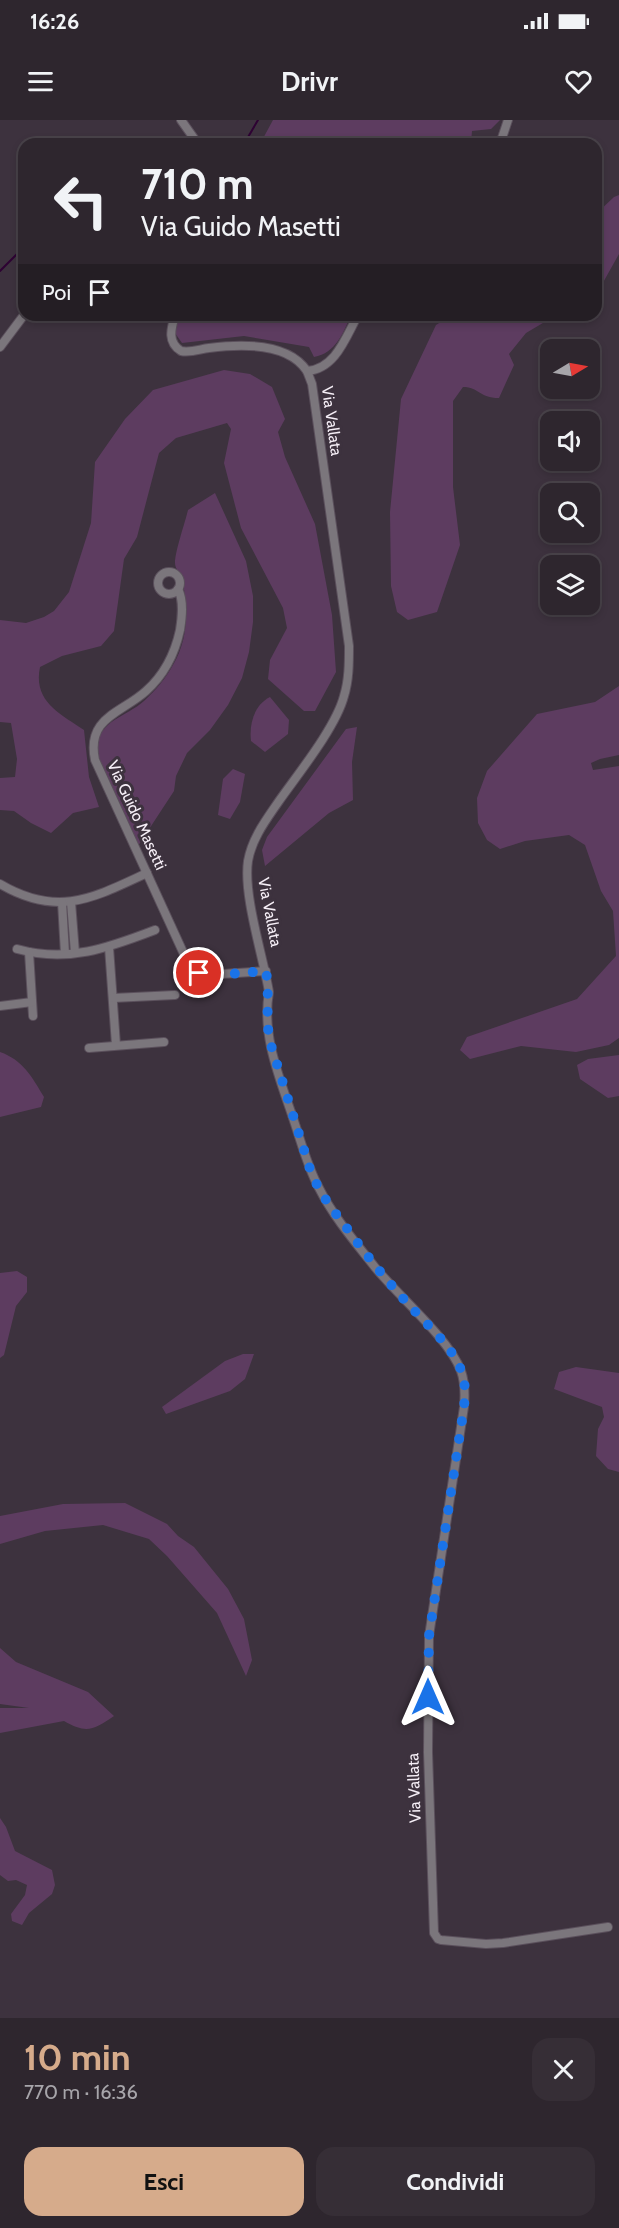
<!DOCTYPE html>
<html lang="it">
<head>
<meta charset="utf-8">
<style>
  :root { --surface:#2e262e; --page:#362e36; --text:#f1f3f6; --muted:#a7a5aa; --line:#49434a; --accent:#d6ab8b }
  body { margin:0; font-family:Cabin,sans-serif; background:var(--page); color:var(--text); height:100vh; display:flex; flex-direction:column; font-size:22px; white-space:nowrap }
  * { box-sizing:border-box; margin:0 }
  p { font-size:20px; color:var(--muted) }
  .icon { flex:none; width:33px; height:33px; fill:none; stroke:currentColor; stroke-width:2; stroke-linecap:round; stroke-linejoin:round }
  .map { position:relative; height:1898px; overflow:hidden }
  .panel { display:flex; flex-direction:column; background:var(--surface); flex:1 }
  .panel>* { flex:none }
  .hud { position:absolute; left:18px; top:18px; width:584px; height:183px; border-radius:18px; box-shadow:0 3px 9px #0003,0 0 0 2px var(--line); background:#2e262e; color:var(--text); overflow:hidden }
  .needle { width:39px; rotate:80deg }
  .controls { position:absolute; left:540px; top:219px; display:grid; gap:12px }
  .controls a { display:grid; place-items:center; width:60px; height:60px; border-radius:12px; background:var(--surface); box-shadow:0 3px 9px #0003,0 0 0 2px var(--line); font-size:30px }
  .pin { position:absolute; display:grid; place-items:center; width:51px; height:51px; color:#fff; margin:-26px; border:3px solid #fff; border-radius:50%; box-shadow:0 2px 6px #0007 }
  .me { position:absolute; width:66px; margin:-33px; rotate:0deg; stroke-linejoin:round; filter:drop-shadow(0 0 4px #0008) }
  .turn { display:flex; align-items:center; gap:21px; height:126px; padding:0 24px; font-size:27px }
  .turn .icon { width:78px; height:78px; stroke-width:2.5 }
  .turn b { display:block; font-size:42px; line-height:51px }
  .then { display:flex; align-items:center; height:57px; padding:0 24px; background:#0003; gap:12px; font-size:22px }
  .round { display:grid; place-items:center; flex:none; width:63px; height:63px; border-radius:18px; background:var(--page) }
  .overview { display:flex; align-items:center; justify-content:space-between; height:102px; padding:0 24px }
  h1 { font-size:36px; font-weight:700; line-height:45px; color:var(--accent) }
  .action { display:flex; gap:12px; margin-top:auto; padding:12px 24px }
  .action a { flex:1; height:69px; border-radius:18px; background:var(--accent); color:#111; font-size:24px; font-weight:700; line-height:69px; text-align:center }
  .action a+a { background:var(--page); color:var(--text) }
  .status { display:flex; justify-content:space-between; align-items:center; height:42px; padding:0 30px; background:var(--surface); direction:ltr }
  .status svg { height:16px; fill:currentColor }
  header { display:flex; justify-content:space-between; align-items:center; height:78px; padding:0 24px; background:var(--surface); font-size:27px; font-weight:700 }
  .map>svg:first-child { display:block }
  .green { fill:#5d3c60 }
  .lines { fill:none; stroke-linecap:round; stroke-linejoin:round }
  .stream { stroke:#2e0233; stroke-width:2 }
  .minor-casing { stroke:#5b505c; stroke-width:10 }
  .minor { stroke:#7b767c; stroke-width:8 }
  .route { stroke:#1a73e8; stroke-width:10; stroke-dasharray:0 18 }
  .labels { text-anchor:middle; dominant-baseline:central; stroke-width:6; stroke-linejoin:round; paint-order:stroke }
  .street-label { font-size:16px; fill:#f6eff7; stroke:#3d323e }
</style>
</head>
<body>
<div class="status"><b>16:26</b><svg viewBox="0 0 49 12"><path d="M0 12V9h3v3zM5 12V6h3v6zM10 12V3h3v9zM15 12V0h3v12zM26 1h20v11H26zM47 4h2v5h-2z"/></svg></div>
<header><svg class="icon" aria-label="menu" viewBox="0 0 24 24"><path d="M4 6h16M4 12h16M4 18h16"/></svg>Drivr<svg class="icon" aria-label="heart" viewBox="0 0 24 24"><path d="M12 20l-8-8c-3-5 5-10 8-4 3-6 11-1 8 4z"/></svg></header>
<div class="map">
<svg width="619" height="1898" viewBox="0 0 619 1898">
  <rect width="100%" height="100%" fill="#3d323e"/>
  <!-- green -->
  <g class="green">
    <path d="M273,0H500L491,9L472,11L471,23L475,24H260Z"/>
    <path d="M619,75V134L596,175V94L614,77Z"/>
    <path d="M179,195H351C343,213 336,233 314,237L309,227L244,216L182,223L175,213Z"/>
    <path d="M452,195H585L553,197L526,213L509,234L514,245L499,278C479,278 479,267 463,267L453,281V367L460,425L437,492L408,500L397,492L391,466L390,392L401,279L436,205Z"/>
    <path d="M224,250L250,254L272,267L285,299L278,312L285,337L315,404L332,495L336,552L315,591H304L268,559L270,540L287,508L283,488L241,408L224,343L231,309L227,303L176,318L159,333L137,417L124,439L114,511L101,526L62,536L40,547C33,581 59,593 84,610L89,657L99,687L73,693L51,713L31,703L14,691L0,690V658L15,657L17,639L11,603L0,602V500L26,503L44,497L54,491L69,472L91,403L95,342L125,299L153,270Z"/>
    <path d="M215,373L246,441L253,476V502L249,532L242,558L228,585L210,610L187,633L176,656L174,671L138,726L98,636C92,602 125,598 144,581C156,570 166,558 173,545C188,520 189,488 182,460C181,455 175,449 175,443C175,431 185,403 188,390Z"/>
    <path d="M619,566V635L600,639L591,643L593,650L619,646V918L609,925L576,932L521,926L470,939L460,930L467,917L577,879L616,836L613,791L601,771L585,725L569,715L525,721L500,729L487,720L478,703L477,678L487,651L537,594L595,582Z"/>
    <path d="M270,577L289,600L288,614L265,632L251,621C249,604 254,585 270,577Z"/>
    <path d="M357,607L352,642L353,680L329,693L265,746L262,730L267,717L346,609Z"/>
    <path d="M233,649L245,654L240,682L230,699L218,695L223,659Z"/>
    <path d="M0,932C23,940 32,957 44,977L41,987L0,997Z"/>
    <path d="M619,935V976L608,978L580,959L577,945L588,939Z"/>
    <path d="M17,1151L27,1157V1172L16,1186L4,1235L0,1238V1153Z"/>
    <path d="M243,1234H254L245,1259L230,1271L166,1294L162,1287L225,1241Z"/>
    <path d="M576,1247L619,1253V1352L608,1349L596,1336L598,1309L604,1297L602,1287L554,1269L559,1252Z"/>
    <path d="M125,1383L167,1404L178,1416L194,1427L228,1469L244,1499L252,1540L246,1556L217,1493L167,1436L149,1419L103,1405L45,1411L0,1424V1396L63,1384Z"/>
    <path d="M0,1528L16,1542L88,1572L114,1596C93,1610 87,1614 64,1601L0,1613V1588H29L0,1584Z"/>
    <path d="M0,1698L6,1707L15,1731L52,1750L55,1765L52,1774L29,1793L22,1805L12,1801L11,1794L25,1775L27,1765L16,1760L8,1761L0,1755Z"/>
  </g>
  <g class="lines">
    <!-- stream -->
    <g class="stream">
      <path d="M244,24L258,0"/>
      <path d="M0,151L24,127"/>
    </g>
    <defs>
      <g id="minor">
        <path d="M181,0L198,24"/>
        <path d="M500,24L508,0"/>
        <path d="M175,195C171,209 167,222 181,231C191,233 200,229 209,228C240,224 288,222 307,251C336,249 346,216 358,195"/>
        <path d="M0,227L24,195"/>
        <path d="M307,251L312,264L349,526C349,543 349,560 344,576C336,607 298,654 279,681C266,700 252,718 248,741C243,775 263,836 269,872C261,917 281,961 295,1004C302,1025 308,1048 319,1068C333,1096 355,1122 374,1146C397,1175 449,1218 461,1251C465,1262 465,1275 464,1287L429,1516L428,1632L434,1813L438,1819L441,1820L486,1824L503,1823L608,1807"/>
        <circle cx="169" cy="463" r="11"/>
        <path d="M178,469C184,481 182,497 180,510C175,533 164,555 146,571C122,593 86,597 95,640L188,843L199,853L207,855L266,851"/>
        <path d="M0,764C58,798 93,778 147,753"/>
        <path d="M62,782L65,834"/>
        <path d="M71,782L75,833"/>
        <path d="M109,827L116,925"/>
        <path d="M17,829C68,843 108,828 155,810"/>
        <path d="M29,832L33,896"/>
        <path d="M113,878L175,875"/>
        <path d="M0,886L32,882"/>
        <path d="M89,928L164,922"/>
      </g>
    </defs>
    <!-- minor casing -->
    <use href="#minor" class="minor-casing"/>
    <!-- minor -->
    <use href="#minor" class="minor"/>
  </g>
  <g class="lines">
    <!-- route -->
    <path class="route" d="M199,853L218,855L266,851C270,875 265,898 270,922L310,1049C318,1071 332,1089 346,1107C366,1135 387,1161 410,1186C427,1205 452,1226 461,1250C466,1262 465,1275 464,1287L429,1516L428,1577"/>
  </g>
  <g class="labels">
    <!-- street labels -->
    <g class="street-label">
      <text transform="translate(332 301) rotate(82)">Via Vallata</text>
      <text transform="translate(137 695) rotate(65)">Via Guido Masetti</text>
      <text transform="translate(270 792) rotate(79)">Via Vallata</text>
      <text transform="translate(414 1668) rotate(-92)">Via Vallata</text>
    </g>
  </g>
</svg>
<div class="controls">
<a><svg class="needle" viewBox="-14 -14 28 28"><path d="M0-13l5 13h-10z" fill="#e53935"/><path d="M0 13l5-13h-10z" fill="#a7a5aa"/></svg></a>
<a><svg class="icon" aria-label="sound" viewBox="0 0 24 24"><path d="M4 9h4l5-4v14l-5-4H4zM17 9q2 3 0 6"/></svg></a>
<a><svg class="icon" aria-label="search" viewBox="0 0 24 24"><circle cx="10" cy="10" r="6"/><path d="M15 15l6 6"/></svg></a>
<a><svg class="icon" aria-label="layers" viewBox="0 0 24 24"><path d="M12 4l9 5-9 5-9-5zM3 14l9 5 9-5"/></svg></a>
</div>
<div class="pin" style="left:199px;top:853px;background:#d93025"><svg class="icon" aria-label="arrive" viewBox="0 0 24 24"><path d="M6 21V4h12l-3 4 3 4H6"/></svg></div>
<svg class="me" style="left:428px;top:1577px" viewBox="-20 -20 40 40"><path d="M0-17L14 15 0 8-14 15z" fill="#1a73e8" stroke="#fff" stroke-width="4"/></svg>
<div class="hud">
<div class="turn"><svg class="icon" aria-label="left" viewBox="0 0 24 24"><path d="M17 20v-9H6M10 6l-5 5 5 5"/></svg><div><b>710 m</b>Via Guido Masetti</div></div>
<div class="then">Poi<svg class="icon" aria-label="arrive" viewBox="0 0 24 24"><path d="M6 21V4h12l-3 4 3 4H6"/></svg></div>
</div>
</div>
<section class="panel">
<div class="overview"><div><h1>10 min</h1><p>770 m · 16:36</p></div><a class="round"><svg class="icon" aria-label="close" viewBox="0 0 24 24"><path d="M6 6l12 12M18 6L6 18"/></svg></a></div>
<div class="action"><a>Esci</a><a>Condividi</a></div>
</section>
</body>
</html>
